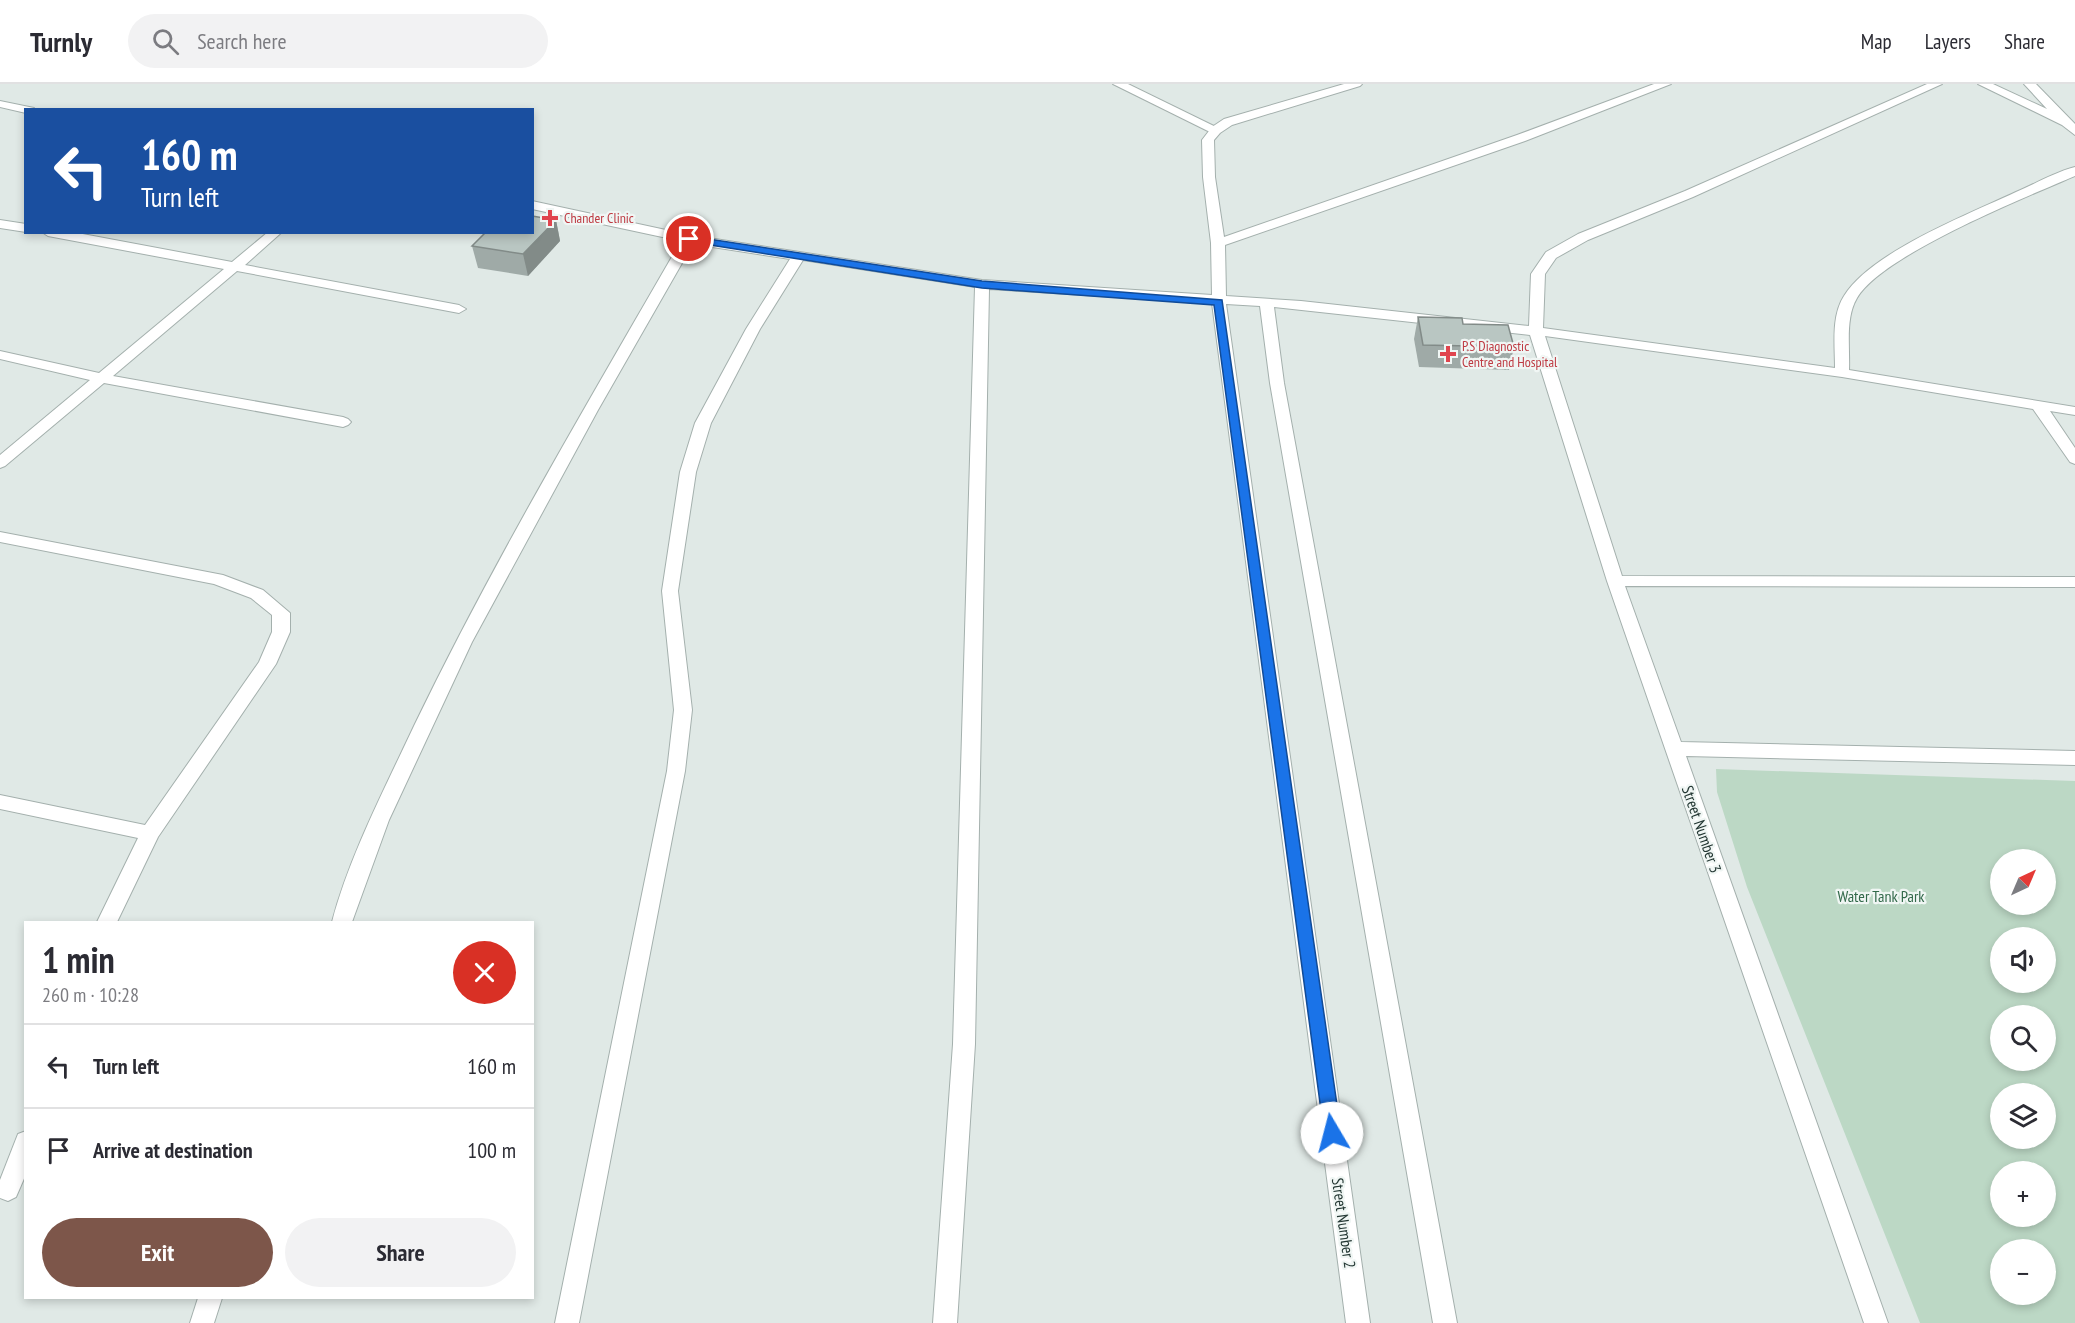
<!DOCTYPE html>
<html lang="en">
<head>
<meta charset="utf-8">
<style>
  :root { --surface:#fff; --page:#f2f2f3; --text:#2b2b33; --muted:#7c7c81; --line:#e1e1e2; --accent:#7d564a }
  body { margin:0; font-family:"PT Sans Narrow",sans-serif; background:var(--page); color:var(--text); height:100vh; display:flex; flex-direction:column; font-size:22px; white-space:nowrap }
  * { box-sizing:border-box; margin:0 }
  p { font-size:20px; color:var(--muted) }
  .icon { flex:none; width:33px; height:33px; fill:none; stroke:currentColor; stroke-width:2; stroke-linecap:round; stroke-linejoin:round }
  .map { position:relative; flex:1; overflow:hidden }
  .drawer { position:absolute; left:24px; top:837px; width:510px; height:378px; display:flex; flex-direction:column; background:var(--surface); border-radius:0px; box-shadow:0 3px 9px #0003 }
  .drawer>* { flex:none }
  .guide { position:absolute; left:24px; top:24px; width:510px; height:126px; border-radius:0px; box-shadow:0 3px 9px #0003; background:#1a4fa0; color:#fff; overflow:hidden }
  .needle { width:39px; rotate:44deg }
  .controls { position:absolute; left:1990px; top:765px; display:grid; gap:12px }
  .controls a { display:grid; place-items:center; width:66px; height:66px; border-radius:50%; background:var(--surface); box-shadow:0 3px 9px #0003; font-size:30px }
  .pin { position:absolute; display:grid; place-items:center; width:51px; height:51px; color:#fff; margin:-26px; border:3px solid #fff; border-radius:50%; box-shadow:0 2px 6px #0007 }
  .me { position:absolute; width:66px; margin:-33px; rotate:352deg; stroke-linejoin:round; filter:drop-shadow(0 0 4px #0008) }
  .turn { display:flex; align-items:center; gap:21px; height:126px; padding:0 18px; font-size:27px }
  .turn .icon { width:78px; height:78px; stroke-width:2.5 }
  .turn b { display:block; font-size:42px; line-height:51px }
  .round { display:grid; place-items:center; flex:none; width:63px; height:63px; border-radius:32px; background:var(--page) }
  .head { display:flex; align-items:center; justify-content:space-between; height:102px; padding:0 18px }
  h1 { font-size:36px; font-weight:700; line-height:45px }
  .cta { display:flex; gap:12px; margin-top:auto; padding:12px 18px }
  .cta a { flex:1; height:69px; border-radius:36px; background:var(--accent); color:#fff; font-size:24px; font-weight:700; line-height:69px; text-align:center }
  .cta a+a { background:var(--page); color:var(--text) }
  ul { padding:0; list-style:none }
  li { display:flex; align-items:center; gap:18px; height:84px; padding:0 18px; border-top:2px solid var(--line) }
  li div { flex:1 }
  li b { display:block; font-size:22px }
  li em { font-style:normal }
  header { display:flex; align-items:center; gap:36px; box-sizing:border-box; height:84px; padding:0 30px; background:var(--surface); border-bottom:2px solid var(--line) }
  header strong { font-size:28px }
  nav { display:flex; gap:33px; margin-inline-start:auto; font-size:21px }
  .search { width:420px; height:54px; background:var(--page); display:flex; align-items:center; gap:15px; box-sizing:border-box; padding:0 21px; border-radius:33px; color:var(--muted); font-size:22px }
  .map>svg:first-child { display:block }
  .green { fill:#bcd8c5; fill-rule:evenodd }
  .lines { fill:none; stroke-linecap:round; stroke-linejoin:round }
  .service-casing { stroke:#a4b0ad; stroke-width:2 }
  .minor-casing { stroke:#a4b0ad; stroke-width:2 }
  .service { fill:#fff; fill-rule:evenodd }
  .minor { fill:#fff; fill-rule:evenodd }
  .wall { fill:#9faaa7 }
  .shaded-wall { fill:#828b88 }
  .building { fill:#b9c6c2; stroke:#828b88; stroke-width:1.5 }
  .route { fill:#1a73e8; stroke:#114b97; stroke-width:1.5 }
  .health-dot { fill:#e0444e; stroke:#f0f6f4; stroke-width:2 }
  .labels { text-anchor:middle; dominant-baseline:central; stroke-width:4.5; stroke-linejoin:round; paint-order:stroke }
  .far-health-label { font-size:14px; fill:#be3a42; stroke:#f0f6f4; text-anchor:start }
  .street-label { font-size:16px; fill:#233733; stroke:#f0f6f4 }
  .park-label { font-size:16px; fill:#32694a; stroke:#f0f6f4 }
</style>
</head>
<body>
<header>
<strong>Turnly</strong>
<div class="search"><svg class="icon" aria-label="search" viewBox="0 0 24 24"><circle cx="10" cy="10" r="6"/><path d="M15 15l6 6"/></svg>Search here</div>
<nav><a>Map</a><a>Layers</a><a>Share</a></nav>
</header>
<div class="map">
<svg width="2075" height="1239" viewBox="0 0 2075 1239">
  <rect width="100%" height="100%" fill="#e0e9e6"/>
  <!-- green -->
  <path class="green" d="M1716,685L2075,697V1239H1920L1747,803L1717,708ZM2001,776H2046V820H2001ZM2001,854H2046V898H2001ZM2001,932H2046V976H2001ZM2001,1010H2046V1054H2001ZM2001,1088H2046V1132H2001ZM2001,1166H2046V1210H2001Z"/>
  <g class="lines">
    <defs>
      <path id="service" d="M1113,0H1128L1222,46L1216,50L1212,49Z"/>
      <g id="minor">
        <path d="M1344,0H1362L1360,2L1232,41L1220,49L1214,56L1215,93L1224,153L1517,51L1654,0H1671L1525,57L1225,161L1226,212L1301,217L1529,242L1531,190L1546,168L1578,150L1685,107L1927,0H1942L1693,113L1588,156L1556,174L1545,190L1543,244L1835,284C1835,261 1831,232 1844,212C1871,168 1969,130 2016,108C2035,100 2055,88 2075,83V92C2026,113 1882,171 1857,214C1845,234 1850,263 1849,286L2075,323V331L2050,327L2075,364V380L2070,378L2033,325L1842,293L1545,252L1622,492L2075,493V503L1625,502L1681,658L2075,667V681L1686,672L1888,1239H1864L1607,497L1530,251L1274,223L1284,299L1457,1239H1433L1270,299L1260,222L1226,220L1370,1239H1346L1212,219L989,205L975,960L957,1239H933L953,960L975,203L803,176L760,245L711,339L696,388L678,507L692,626L685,687L579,1239H555L667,687L674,626L662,507L680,388L695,339L746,245L790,175L693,160L598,326L472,558L389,736L352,838H332C349,773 385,704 414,642C494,476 589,317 681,157L532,125V117L689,151L982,196L1212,211L1211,159L1203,93L1202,56L1212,43L1224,35Z"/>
        <path d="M1978,0H1993L2047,25L2024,0H2036L2075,40V51L2062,41Z"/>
        <path d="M0,17L34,24L35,26H26V29L0,23Z"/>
        <path d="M0,136L26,140V148L0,144Z"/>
        <path d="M42,148H72L232,178L268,148H282L245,181L459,221L466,225L459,229L237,187L113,292L343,333L348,335L351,338L348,341L343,343L104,299L5,382L0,384V371L90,296L0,275V267L99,289L224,185L48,152Z"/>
        <path d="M0,448L223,491L263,506L290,529V548L276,580L158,753L117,838H97L138,754L0,725V711L145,741L259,578L272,548V531L251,514L214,500L0,458Z"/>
        <path d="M26,1047V1090L16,1113L8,1117L0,1114V1096L18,1050Z"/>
        <path d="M198,1214H222L214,1239H190Z"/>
      </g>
    </defs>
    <!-- service casing -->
    <use href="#service" class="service-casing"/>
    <!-- minor casing -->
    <use href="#minor" class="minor-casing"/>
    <!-- service -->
    <use href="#service" class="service"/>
    <!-- minor -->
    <use href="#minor" class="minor"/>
  </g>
  <!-- wall -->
  <g class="wall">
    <path d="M556,136L560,157L528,192L478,184L472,162Z"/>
    <path d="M1418,233L1463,240L1514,263L1509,286L1419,283L1414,255Z"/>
  </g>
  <!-- shaded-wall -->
  <path class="shaded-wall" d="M556,136L560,157L528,192L523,170Z"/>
  <!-- building -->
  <g class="building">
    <path d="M532,132L556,136L523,170L472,162L486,148H532Z"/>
    <path d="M1418,233L1462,234L1463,240L1508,241L1514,263L1423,261Z"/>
  </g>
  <!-- route -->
  <path class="route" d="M689,152L982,197L1222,216L1341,1049L1338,1054L1332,1057L1326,1054L1324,1049L1214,221L982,204L685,157L684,155Z"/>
  <!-- markers -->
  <g class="health-dot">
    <path d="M547 125h6v6h6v6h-6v6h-6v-6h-6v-6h6z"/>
    <path d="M1445 261h6v6h6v6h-6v6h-6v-6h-6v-6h6z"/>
  </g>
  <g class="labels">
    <!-- far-health labels -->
    <g class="far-health-label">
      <text x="564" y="134">Chander Clinic</text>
      <text x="1462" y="262">P.S Diagnostic<tspan x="1462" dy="16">Centre and Hospital</tspan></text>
    </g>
    <!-- street labels -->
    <g class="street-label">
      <text transform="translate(1702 745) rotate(71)">Street Number 3</text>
      <text transform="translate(1344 1139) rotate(82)">Street Number 2</text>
    </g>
    <!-- park labels -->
    <g class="park-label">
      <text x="1881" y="812">Water Tank Park</text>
    </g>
  </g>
</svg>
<div class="controls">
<a><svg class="needle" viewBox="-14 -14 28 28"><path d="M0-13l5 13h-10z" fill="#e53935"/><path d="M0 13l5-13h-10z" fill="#7c7c81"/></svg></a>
<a><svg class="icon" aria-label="sound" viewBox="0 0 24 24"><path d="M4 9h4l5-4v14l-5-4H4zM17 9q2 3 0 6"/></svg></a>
<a><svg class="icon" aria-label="search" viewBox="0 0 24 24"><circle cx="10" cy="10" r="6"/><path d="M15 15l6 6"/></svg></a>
<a><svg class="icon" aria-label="layers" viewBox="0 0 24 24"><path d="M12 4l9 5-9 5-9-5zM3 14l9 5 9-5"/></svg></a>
<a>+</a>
<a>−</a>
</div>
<div class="pin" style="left:689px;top:155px;background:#d93025"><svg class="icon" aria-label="arrive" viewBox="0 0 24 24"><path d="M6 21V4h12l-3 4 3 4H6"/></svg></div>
<svg class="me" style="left:1332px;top:1049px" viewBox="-20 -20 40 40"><circle r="19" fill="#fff"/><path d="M0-13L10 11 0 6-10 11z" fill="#1a73e8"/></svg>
<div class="guide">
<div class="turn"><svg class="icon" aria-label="left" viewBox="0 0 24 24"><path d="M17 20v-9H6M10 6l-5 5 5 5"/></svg><div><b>160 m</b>Turn left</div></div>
</div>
<section class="drawer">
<div class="head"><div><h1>1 min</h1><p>260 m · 10:28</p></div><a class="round" style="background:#d93025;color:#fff"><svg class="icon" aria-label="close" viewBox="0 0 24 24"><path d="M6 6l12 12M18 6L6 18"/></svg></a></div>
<ul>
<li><svg class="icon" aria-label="left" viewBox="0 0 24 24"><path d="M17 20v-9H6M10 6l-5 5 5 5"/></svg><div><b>Turn left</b></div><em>160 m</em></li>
<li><svg class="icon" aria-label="arrive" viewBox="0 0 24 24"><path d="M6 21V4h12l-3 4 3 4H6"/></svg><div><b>Arrive at destination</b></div><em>100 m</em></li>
</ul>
<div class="cta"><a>Exit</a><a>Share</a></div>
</section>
</div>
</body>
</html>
